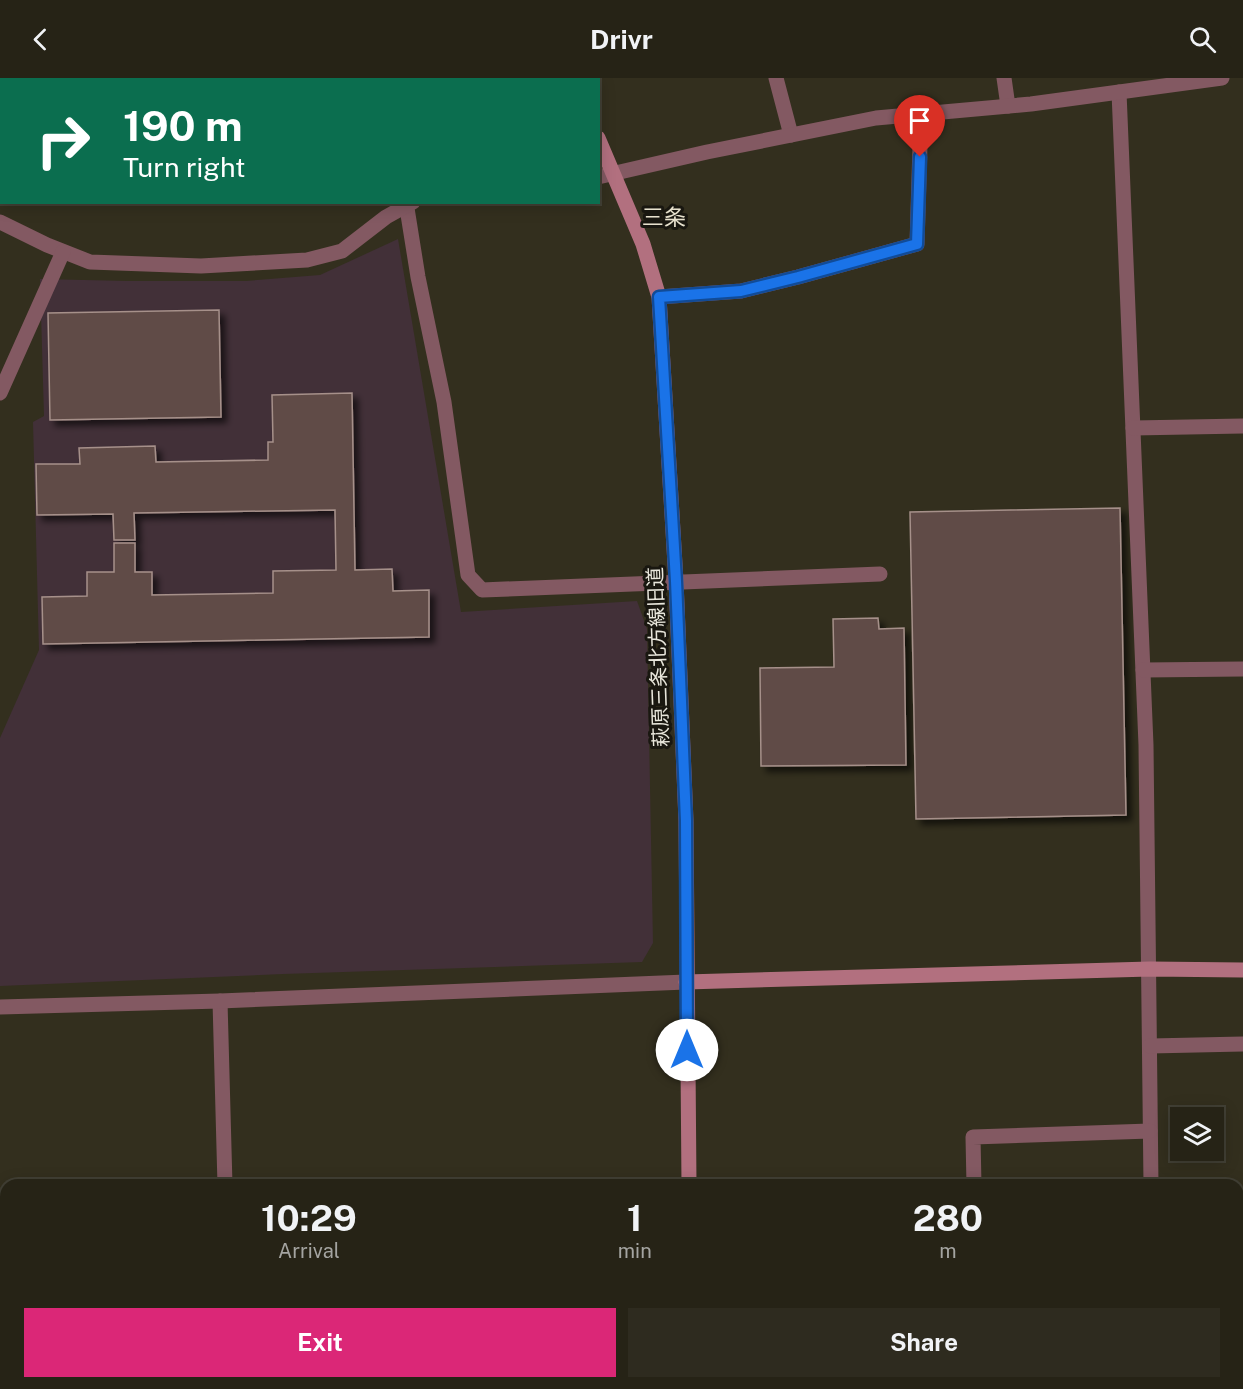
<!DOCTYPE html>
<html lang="en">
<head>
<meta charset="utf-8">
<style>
  :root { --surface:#262316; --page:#2e2b1f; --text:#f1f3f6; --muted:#a4a4a1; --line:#424035; --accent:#db2777 }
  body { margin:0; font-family:"Public Sans","Noto Sans JP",sans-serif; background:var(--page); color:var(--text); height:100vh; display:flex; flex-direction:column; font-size:22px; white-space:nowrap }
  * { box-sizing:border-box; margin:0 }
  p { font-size:20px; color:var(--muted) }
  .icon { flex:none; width:33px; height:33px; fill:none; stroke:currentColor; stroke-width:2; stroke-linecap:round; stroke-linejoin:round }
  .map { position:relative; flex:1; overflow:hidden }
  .details { position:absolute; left:0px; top:1101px; width:1244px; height:210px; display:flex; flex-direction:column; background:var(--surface); border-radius:18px 18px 0 0; box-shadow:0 3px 15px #0003,0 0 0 2px var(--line) }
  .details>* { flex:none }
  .guide { position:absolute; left:0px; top:0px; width:600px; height:126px; box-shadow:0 3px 15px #0003,0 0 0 2px var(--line); background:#0b6e4f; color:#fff; overflow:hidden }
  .buttons { position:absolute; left:1170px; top:1029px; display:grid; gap:12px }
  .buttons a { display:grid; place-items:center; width:54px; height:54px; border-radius:0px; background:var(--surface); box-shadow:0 3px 15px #0003,0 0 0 2px var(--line); font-size:30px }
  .pin { position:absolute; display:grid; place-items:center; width:51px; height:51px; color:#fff; margin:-62px -26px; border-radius:50% 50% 50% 0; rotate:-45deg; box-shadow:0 0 6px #0007 }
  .pin .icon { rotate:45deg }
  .me { position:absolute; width:66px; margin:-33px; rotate:0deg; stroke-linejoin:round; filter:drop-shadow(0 0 4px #0008) }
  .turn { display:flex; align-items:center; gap:21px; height:126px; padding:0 24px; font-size:27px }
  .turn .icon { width:78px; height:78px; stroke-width:2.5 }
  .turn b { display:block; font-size:42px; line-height:51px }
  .eta { display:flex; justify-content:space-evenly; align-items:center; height:102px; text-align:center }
  .eta b { font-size:36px; font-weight:700; line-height:42px }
  .primary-button { display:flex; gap:12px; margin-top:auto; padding:12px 24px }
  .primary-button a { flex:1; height:69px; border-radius:0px; background:var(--accent); color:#fff; font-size:24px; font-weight:700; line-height:69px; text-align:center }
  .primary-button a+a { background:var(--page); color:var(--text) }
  header { display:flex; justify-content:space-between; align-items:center; height:78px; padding:0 24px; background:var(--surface); font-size:27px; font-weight:700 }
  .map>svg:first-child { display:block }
  .education { fill:#423038 }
  .building { fill:#604c47; stroke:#a6908a; stroke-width:1.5; filter:url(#shadow) }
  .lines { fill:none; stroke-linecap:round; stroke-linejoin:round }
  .street { stroke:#835962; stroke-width:15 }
  .secondary { stroke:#b2707f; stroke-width:15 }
  .route-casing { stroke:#114b97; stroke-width:15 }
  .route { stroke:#1a73e8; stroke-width:10 }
  .labels { text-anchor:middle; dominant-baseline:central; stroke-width:6; stroke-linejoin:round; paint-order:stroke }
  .street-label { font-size:20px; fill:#e8e6db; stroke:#191710 }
  .quarter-label { font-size:22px; fill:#e7e1cd; stroke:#191710 }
</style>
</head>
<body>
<header><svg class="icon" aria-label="back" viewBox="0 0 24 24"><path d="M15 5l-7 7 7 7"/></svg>Drivr<svg class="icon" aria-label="search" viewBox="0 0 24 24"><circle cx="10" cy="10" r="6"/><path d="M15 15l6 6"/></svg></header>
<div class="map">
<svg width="1243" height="1311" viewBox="0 0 1243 1311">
  <defs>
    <filter id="shadow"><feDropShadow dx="5.5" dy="5.5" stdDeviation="3" flood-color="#0009"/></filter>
  </defs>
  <rect width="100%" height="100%" fill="#332f1e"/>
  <!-- education -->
  <path class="education" d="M398,161L461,534L637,523L647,551L653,865L642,884L283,896L0,908V660L39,572L33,344L44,338L40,201L127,203H246L320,197Z"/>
  <!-- building -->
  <g class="building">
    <path d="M219,232L221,339L50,342L48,235Z"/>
    <path d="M352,315L355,492L392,491L393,513L429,512V559L43,566L42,519L87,518V494H114V465H135V494H152V517L273,515V493L336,492L335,432L134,435L135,462H114L113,436L37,437L36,386H80L79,370L155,368L156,384L268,382V364H273L272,317Z"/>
    <path d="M1120,430L1126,737L916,741L910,434Z"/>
    <path d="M878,540L879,551L904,550L906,687L761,688L760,590L834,589L833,541Z"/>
  </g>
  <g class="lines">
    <!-- street -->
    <g class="street">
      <path d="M398,0V2"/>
      <path d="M776,0L791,57"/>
      <path d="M1004,0L1008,28"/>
      <path d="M1119,14L1146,667L1151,1107"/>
      <path d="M598,99L707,74L876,40L1031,26L1222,0"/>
      <path d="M406,124L418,199L444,324L468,497L482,512L880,496"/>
      <path d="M0,144L47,167L90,184L201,188L307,182L342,173L386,139L413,124"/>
      <path d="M659,219L741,213L798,199L917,166L921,35"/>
      <path d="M0,315L63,174"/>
      <path d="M1133,350L1243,348"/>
      <path d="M1143,592L1243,591"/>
      <path d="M220,923L225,1107"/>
      <path d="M0,929L220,923L686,904"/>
      <path d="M1150,968L1243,966"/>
      <path d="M974,1107L973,1059L1150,1053"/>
      <path d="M230,1305V1311"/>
      <path d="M1157,1305V1311"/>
    </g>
    <!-- secondary -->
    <g class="secondary">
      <path d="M572,0V2"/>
      <path d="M598,60L643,166L659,219L676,503L686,743L689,1107"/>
      <path d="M686,904L1150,891L1243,892"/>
      <path d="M691,1305V1311"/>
    </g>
  </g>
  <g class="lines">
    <defs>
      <path id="route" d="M687,972L686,743L676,503L659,219L741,213L798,199L917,166L920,79"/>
    </defs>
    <!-- route casing -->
    <use href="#route" class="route-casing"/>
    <!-- route -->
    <use href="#route" class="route"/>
  </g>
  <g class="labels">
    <!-- street labels -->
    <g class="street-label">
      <text transform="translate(658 579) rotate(-92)">萩原三条北方線旧道</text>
    </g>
    <!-- quarter labels -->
    <g class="quarter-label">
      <text x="664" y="139">三条</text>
    </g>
  </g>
</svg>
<div class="buttons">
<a><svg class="icon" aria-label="layers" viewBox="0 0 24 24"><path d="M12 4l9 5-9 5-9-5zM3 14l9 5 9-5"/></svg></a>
</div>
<div class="pin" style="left:920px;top:79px;background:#d93025"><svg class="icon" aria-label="arrive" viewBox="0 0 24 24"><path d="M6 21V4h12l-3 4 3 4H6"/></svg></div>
<svg class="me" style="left:687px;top:972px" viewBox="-20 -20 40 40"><circle r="19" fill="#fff"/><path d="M0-13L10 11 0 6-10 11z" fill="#1a73e8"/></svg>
<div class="guide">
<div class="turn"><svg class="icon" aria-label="right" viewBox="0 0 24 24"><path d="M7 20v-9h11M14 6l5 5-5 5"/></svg><div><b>190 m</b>Turn right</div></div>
</div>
<section class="details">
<div class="eta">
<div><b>10:29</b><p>Arrival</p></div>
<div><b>1</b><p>min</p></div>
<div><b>280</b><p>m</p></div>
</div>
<div class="primary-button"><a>Exit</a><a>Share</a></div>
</section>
</div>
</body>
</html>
